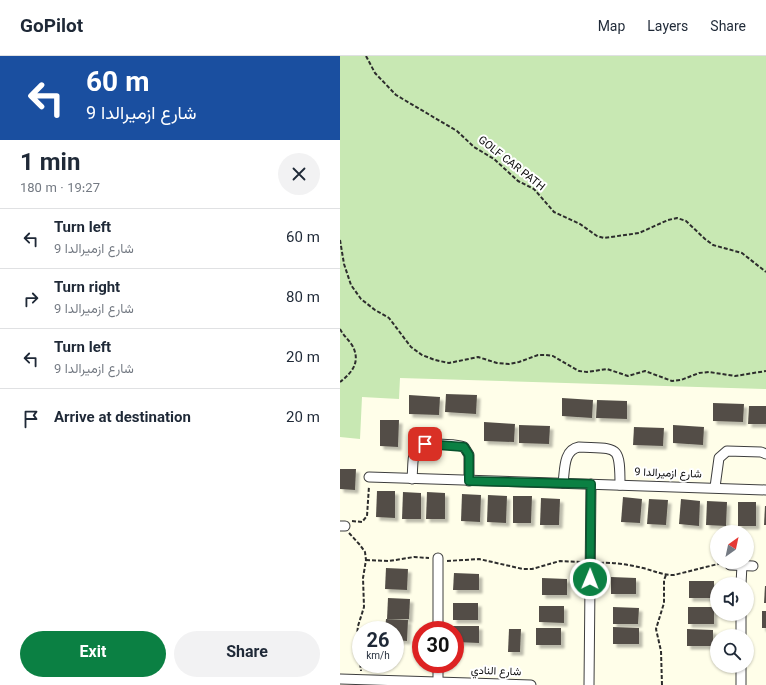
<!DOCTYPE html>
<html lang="en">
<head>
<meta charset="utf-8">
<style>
  :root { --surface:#fff; --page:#f2f2f3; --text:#1f2937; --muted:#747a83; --line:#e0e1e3; --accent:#0b8043 }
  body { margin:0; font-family:Georgia,Vazirmatn,serif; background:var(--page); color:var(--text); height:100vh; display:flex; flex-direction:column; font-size:15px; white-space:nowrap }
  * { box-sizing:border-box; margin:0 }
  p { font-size:13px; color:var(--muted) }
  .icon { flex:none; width:22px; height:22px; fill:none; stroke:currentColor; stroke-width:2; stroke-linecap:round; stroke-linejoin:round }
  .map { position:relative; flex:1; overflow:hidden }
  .panel { display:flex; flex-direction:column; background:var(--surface); width:340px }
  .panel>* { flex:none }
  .banner { background:#1a4fa0; color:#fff; overflow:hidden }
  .needle { width:26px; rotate:33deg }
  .buttons { position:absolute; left:370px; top:469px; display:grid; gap:8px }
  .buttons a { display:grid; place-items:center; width:44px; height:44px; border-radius:50%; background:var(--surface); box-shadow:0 1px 3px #0004; font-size:20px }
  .speed { position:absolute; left:12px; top:565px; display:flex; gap:8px; font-size:20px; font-weight:700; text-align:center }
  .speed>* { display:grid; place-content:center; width:52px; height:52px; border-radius:50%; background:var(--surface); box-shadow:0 1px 3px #0004; line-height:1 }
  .speed small { font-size:10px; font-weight:400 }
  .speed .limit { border:6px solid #d22; background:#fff; color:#111 }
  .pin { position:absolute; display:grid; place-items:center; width:34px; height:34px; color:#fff; margin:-17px; border-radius:8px; box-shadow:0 2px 6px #0006 }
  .me { position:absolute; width:44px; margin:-22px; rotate:1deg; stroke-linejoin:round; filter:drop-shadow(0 0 3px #0008) }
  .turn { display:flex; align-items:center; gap:14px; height:84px; padding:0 20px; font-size:18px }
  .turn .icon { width:52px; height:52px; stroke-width:2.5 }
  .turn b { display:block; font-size:28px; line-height:34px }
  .round { display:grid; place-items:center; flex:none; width:42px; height:42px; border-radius:21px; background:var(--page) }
  .overview { display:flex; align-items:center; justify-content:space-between; height:68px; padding:0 20px }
  h1 { font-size:24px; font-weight:700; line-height:30px }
  .cta { display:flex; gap:8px; margin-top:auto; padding:8px 20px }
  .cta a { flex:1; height:46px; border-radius:24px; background:var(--accent); color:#fff; font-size:16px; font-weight:700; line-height:46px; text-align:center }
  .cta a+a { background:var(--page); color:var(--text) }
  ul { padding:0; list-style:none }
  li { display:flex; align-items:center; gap:12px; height:60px; padding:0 20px; border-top:1px solid var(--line) }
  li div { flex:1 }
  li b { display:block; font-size:15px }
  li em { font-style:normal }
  header { display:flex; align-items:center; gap:24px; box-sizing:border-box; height:56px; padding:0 20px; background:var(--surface); border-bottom:1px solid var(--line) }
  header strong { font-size:19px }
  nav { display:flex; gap:22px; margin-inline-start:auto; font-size:14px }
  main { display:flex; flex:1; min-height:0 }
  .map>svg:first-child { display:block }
  .green { fill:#c8e8b3 }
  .building { fill:#534e47; filter:url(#shadow) }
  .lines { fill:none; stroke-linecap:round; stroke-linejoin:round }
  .street-casing { stroke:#3e3e3e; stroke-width:11 }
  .path { stroke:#2d2d2d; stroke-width:2; stroke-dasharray:4 2; stroke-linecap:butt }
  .street { stroke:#fff; stroke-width:9 }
  .route-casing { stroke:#07532c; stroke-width:10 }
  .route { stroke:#0b8043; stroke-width:7 }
  .labels { text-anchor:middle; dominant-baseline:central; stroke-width:4; stroke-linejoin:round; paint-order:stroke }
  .street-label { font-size:11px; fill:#0b0b0b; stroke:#fff }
</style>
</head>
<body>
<header>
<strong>GoPilot</strong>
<nav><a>Map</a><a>Layers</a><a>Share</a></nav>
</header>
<main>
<section class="panel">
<div class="banner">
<div class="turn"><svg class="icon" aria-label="left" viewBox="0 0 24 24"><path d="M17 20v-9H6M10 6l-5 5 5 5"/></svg><div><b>60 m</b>شارع ازميرالدا 9</div></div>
</div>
<div class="overview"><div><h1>1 min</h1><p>180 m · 19:27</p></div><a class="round"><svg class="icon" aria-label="close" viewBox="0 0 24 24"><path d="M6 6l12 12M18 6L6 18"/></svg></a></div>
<ul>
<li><svg class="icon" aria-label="left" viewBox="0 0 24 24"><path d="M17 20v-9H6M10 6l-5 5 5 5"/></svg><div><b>Turn left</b><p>شارع ازميرالدا 9</p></div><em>60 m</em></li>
<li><svg class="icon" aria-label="right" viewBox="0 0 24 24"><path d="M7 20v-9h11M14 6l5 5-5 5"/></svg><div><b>Turn right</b><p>شارع ازميرالدا 9</p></div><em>80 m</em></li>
<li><svg class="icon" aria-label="left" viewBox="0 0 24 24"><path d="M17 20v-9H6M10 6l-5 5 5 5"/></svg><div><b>Turn left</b><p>شارع ازميرالدا 9</p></div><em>20 m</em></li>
<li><svg class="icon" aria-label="arrive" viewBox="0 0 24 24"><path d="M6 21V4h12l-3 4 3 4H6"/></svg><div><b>Arrive at destination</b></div><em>20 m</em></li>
</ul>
<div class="cta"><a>Exit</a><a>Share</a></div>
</section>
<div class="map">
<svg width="426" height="629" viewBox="0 0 426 629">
  <defs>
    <filter id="shadow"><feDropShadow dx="3.5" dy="3.5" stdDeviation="1" flood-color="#0004"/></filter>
  </defs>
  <rect width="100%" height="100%" fill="#fffee9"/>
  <!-- green -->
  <path class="green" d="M0,0H426V333L60,322L59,343L22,341L20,383L0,381Z"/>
  <!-- building -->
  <g class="building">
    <path d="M106,338L137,339L136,358L105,356Z"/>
    <path d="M69,339L100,341L99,359L69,358Z"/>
    <path d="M222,342L253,344L252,362L222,360Z"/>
    <path d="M257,344L287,345V363L256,362Z"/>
    <path d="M373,347L404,348L403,366L373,365Z"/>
    <path d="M409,350H426V368H408Z"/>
    <path d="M40,364H59L58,391L40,390Z"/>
    <path d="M144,366L175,368L174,386L144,385Z"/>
    <path d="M179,369L210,370L209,388L179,387Z"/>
    <path d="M333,369L364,371L363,389L333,387Z"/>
    <path d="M294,371L324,372L323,390L293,389Z"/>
    <path d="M0,413H16L15,434L0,433Z"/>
    <path d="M37,435H55V462L36,461Z"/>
    <path d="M63,436L81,437V463H62Z"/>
    <path d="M87,436L105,437V463H86Z"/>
    <path d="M122,438L141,439L140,466L121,465Z"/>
    <path d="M148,439L167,440L166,467L147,466Z"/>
    <path d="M173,440H192L191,467H173Z"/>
    <path d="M283,441L302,443L300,467L281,466Z"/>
    <path d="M201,442L220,443L219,469H200Z"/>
    <path d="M309,443L328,444L326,469L307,468Z"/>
    <path d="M341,443L360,445L359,470L339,468Z"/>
    <path d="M367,445L387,446L386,470L366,469Z"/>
    <rect x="398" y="446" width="18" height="24"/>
    <path d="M425,450H426V469H424Z"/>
    <path d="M46,512L68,513L67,534L45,533Z"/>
    <path d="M114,517L139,518V534H113Z"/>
    <path d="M271,521L296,522V538H271Z"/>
    <path d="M202,522L227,523V539H202Z"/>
    <rect x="349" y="525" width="25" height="17"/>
    <path d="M425,530H426V547H424Z"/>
    <path d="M48,542L70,543L69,563H47Z"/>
    <rect x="113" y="547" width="25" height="17"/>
    <path d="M199,550H224V567L199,566Z"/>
    <path d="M273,551L299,552L298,568H273Z"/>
    <rect x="348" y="551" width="26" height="17"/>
    <rect x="422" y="555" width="4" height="17"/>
    <path d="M46,563L68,564L67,585L55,584V574H45Z"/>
    <path d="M113,570H139V587L115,586Z"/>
    <path d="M273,571L299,572V588H273Z"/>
    <rect x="196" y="572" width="25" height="17"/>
    <path d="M169,573H181L180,596H168Z"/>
    <path d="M347,573L373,574V590H347Z"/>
  </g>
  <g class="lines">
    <defs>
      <g id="street">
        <path d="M29,421L426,434"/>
        <path d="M72,423C74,398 69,387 99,388C107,389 116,388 124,391L129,399V425"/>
        <path d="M223,427C225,414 223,394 239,391C278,393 280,388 280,429"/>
        <path d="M375,431L379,402L387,395L421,396L426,398"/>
        <path d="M0,470H5"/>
        <path d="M390,509L413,510"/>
        <path d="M401,528L402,509"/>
        <path d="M98,574V502"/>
        <path d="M401,580V558"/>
        <path d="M0,623L191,629"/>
        <path d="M98,626V608"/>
        <path d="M249,629L251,428"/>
        <path d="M401,629V610"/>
      </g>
    </defs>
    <!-- street casing -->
    <use href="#street" class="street-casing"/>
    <!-- path -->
    <g class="path">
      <path d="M26,0L35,17L56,39L117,75L134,91L154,103L178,125L194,133L214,156L240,168L257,180L264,182L299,177L328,164L337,162L346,165L365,183L373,189L402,197L426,216"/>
      <path d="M0,184L4,208L11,229L21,243L35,254L49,262L71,291L82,299L95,304L109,307L138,301L157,307L169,308L179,306L198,299H206L213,300L239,315L247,316L267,313L288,320L305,315L332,325L341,324L359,317L369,316L395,320L426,315"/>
      <path d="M0,273C3,279 8,283 12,289C21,305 13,316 0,326"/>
      <path d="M12,465L22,466L27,460L29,430"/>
      <path d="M9,477L20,489L25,496L26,504L23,522L24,551L18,570L17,579L21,615"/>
      <path d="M26,504L49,505L74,501L89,502"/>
      <path d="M107,505L139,503L183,513H192L220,505L241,506"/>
      <path d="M260,507C273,506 290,509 303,512C314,515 322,519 334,519L382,507"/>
      <path d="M322,629L321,595L316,573L324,547V524L326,519"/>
    </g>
    <!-- street -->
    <use href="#street" class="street"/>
  </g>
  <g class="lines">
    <defs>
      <path id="route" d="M85,388L124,391L129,399V425L251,428L250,523"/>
    </defs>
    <!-- route casing -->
    <use href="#route" class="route-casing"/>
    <!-- route -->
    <use href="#route" class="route"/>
  </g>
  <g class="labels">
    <!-- street labels -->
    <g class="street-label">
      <text transform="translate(171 108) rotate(38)">GOLF CAR PATH</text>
      <text transform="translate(328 418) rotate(2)">شارع ازميرالدا 9</text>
      <text transform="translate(156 616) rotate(2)">شارع النادي</text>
    </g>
  </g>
</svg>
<div class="buttons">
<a><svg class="needle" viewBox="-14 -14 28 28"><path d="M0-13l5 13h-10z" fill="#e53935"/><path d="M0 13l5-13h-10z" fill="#747a83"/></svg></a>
<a><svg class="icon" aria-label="sound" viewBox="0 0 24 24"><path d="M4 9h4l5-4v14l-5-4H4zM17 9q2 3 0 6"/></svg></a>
<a><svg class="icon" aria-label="search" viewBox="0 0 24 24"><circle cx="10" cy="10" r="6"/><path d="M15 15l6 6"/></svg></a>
</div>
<div class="speed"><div>26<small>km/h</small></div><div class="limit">30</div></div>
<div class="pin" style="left:85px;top:388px;background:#d93025"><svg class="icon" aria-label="arrive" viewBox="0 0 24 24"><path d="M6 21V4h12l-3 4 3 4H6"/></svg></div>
<svg class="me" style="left:250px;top:523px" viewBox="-20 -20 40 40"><circle r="17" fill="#0b8043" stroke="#fff" stroke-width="3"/><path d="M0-11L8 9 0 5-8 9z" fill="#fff"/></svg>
</div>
</main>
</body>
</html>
